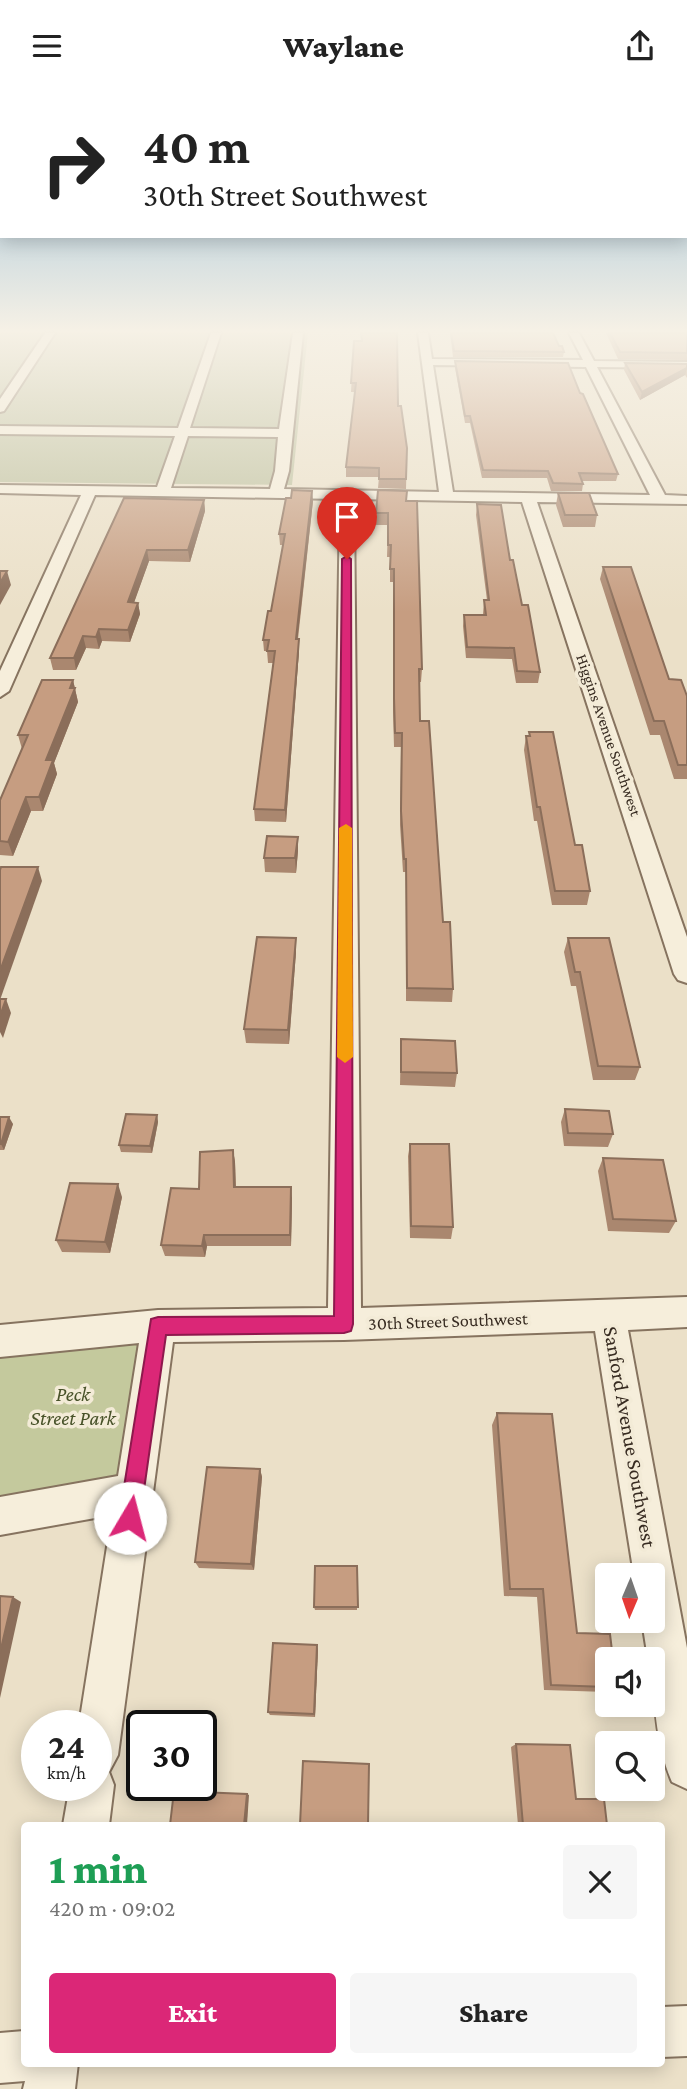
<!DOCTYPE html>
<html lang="en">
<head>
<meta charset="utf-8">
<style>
  :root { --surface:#fff; --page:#f6f6f6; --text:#222; --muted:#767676; --accent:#db2777 }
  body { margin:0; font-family:"Crimson Pro",serif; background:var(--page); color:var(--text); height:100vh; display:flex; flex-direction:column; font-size:26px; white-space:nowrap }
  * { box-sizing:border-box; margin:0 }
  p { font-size:23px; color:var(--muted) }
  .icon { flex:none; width:38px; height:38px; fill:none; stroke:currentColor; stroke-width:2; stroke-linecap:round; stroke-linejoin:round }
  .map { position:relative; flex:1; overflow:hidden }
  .sheet { position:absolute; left:21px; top:1731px; width:644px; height:245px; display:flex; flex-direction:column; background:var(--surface); border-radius:7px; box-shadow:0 4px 18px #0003 }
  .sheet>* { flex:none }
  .guide { position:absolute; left:0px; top:0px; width:688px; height:147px; box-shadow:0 4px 18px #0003; background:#fff; color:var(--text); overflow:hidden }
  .needle { width:46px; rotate:182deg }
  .controls { position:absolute; left:595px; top:1472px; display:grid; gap:14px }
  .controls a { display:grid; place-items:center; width:70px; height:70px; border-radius:7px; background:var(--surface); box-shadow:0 4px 18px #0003; font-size:35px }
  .speed { position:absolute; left:21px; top:1619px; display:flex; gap:14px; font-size:35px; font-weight:700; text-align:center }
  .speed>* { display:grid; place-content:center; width:91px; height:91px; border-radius:50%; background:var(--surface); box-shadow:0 4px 18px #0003; line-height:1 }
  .speed small { font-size:18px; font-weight:400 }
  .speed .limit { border:4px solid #111; border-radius:10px; background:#fff; color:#111 }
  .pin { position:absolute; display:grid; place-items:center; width:60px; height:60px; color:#fff; margin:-72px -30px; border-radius:50% 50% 50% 0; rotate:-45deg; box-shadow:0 0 7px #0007 }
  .pin .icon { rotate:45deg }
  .me { position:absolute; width:77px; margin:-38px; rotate:8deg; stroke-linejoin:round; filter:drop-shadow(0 0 5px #0008) }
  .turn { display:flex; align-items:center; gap:24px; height:147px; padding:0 28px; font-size:32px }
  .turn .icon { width:91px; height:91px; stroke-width:2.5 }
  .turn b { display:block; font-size:49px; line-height:60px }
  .round { display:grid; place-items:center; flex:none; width:74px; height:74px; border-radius:7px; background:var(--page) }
  .summary { display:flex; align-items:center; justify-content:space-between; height:119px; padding:0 28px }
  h1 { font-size:42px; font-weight:800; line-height:52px; color:#1e9e55 }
  .button { display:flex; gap:14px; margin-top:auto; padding:14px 28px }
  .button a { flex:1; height:80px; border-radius:7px; background:var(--accent); color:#fff; font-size:28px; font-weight:800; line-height:80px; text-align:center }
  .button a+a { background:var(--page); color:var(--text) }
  header { display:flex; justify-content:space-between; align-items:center; height:91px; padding:0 28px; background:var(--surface); font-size:32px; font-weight:800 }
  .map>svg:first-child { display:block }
  .green { fill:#c4c99d }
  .cemetery { fill:#bbbe9b }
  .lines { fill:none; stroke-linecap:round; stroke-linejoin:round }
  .minor-casing { stroke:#86735f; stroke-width:4 }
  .minor { fill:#f6eedb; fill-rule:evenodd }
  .wall { fill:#aa876f }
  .shaded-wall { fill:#8b6e5a }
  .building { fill:#c69d81; stroke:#8b6e5a; stroke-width:2 }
  .route { fill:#db2777; stroke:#8e194d; stroke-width:2 }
  .slow { fill:#f59e0b }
  .labels { text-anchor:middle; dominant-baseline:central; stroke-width:7; stroke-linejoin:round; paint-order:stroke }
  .far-street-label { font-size:16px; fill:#372b21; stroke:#f3ebd7 }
  .street-label { font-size:18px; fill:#372b21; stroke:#f3ebd7 }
  .near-park-label { font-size:21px; font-style:italic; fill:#485229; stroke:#f3ebd7 }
  .near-street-label { font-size:21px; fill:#372b21; stroke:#f3ebd7 }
</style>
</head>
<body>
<header><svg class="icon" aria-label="menu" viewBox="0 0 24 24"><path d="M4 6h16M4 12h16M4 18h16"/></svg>Waylane<svg class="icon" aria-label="share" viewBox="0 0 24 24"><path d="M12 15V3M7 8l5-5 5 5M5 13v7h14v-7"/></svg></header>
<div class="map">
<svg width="687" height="1998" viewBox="0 0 687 1998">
  <rect width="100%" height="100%" fill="#ebe0c8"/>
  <!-- green -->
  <path class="green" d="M158,1235L133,1401L0,1434V1243Z"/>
  <!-- cemetery -->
  <path class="cemetery" d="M0,242H308L292,394L0,391Z"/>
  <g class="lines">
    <defs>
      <g id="minor">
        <path d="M45,242H55L4,320L0,321V308Z"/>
        <path d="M211,242H221L190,337L279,338L293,242H303L289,380L284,398L439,401L418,242H428L432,268L583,269L569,242H579L594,270L687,271V277L597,276L665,404L687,405V413L537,411L687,846V892L678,889L674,883L522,411L354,408L361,1217L687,1206V1236L628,1239L687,1557V1698L672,1691C656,1654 653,1608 653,1568H648L642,1530H653V1484H634L595,1240L344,1249L173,1251L118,1664L109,1681L114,1694L109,1734H63L70,1694H96V1634H79L112,1424L0,1444V1406L118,1385L139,1252L0,1266V1234L158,1219L328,1217L340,408L95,404L9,600L0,606V580L81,404L0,402V394L157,396L175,345L0,343V335L178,337ZM433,274L586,276L650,404L453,401ZM188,345L278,346L275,380L270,398L171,397Z"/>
        <path d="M687,1915V1965L662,1966V1916Z"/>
        <path d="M24,1940V1972H78L75,1998H23L25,1990L0,1992V1942Z"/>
      </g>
    </defs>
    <!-- minor casing -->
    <use href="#minor" class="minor-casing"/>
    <!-- minor -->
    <use href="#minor" class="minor"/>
  </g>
  <!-- wall -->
  <g class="wall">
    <path d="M450,242H553L559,255L564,261L563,266H453Z"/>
    <path d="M606,242H687V269L618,268Z"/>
    <path d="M354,250L398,315L407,357L406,398L378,397L379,386H346V376L355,301H351Z"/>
    <path d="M455,270L580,302L618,383L616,390H582L583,393L582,400H551L547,387H482L470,332H465L455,277Z"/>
    <path d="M625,272L687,273V287L685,284L640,309L624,279Z"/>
    <path d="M378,399L406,410L422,578L421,591H419L420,630L443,831L453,898L452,911L406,910V781H403L400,734L401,656H394L393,620L394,491H390V466H387L388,434H376Z"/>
    <path d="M558,402L597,424L595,436H563L556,414Z"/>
    <path d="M124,407L204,409L205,420L190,471L149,470L134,511L138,512L140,523L130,551L102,550L99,558L86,557L76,579H53L50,567Z"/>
    <path d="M313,410L298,548H299V560L286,731L255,730L254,718L273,572H268L267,560H264L263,549L271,520L283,454H280L279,443Z"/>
    <path d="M477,413L510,469L540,581L538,592H516L512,568L466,567L463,535L464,524H483L484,509H487L476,424Z"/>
    <path d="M603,476L669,588L687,605V688H674L660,644H650L600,488Z"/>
    <path d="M73,589L78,611L54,672L57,683L43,720H31L13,765L0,764V709L22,658L18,644Z"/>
    <path d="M529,641L575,754L590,800L587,814H552L537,730H534L524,659L526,645H529Z"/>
    <path d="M298,746V760L296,782L265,781L264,767Z"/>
    <path d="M296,847V861L289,953L246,952L244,938Z"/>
    <path d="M568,847L640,976L635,989H593L576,895H571L564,861Z"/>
    <path d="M401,948L457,982L455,996L400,994Z"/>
    <path d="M565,1018L613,1043L608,1056L564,1055L561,1031Z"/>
    <path d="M157,1024L158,1031L152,1062L121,1061L119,1054Z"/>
    <path d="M0,1026L13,1033L4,1059H0Z"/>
    <path d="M410,1053L453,1136L451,1148L410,1147L408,1065Z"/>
    <path d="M233,1059L235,1071L236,1096L292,1107L291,1155H207L205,1166L165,1165L161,1154L199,1098Z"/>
    <path d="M603,1067L676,1130L669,1142L608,1140L598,1080Z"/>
    <path d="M122,1106L110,1162L62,1161L56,1149Z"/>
    <path d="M497,1322L577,1542L607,1568V1601L544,1599L537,1506L504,1505L492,1334Z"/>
    <path d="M260,1378L262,1386L254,1479L199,1477L195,1471Z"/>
    <path d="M357,1475V1519H315L314,1516Z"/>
    <path d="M318,1558L315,1626L270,1624L268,1621Z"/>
    <path d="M516,1653L576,1708L607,1734H518L511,1656Z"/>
  </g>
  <!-- shaded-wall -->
  <g class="shaded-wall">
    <path d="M687,277L685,284L640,309L642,301Z"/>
    <path d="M312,400L313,410L296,560V548Z"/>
    <path d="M204,409L205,420L190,471L188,459Z"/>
    <path d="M147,459L149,470L130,523L128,511Z"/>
    <path d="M7,480L11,494L0,514V492Z"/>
    <path d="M138,512L140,523L130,551L128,539Z"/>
    <path d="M99,538L102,550L99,558L96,546Z"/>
    <path d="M83,545L86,557L76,579L74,567Z"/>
    <path d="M299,548V560L286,731L285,719Z"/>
    <path d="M73,589L78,611L54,672L57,683L43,720L39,706L46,669Z"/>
    <path d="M26,706L31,720L13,765L8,751Z"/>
    <path d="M298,746V760L296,782L295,767Z"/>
    <path d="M38,776L42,790L0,909V880Z"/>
    <path d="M296,847V861L289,953L288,939Z"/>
    <path d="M6,908L11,922L3,947L0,941V925Z"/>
    <path d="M157,1024L158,1031L152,1062L150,1055Z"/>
    <path d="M9,1026L13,1033L4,1059L1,1053Z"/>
    <path d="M233,1059L235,1071L236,1107L234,1096Z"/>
    <path d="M118,1093L122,1106L110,1162L105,1151Z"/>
    <path d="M291,1096L292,1107L291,1155L290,1144Z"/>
    <path d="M204,1144L207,1155L205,1166L202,1155Z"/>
    <path d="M260,1378L262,1386L254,1479L251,1473Z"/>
    <path d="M13,1506L21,1511L0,1607V1562Z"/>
    <path d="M317,1554L318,1558L315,1626L314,1623Z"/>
    <path d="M247,1703L249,1704L247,1734H244Z"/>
  </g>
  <!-- building -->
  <g class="building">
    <path d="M361,242H397L398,315H401L407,357L406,388H379V377L346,376L356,292H351L354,250H362Z"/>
    <path d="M451,242H553L559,255H562L564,261L454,260Z"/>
    <path d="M610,242H687V262L620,261Z"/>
    <path d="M455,270L568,272L580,302L583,303L618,383L579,382L583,393L553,392L548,380L483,379L470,325H465Z"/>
    <path d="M625,272L687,273V277L642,301Z"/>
    <path d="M292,399L312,400L296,548H299L285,719L254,718L275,560H267L269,549H263L268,520H271L285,443H279L286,407H291Z"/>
    <path d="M378,399L407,400L406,410H417L422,578H419L420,630H429L443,831H450L453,898L407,897L406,768H404L401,720L402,642H395L394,607V478H390L391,454H388V422H376Z"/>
    <path d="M558,402H589L597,424H565Z"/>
    <path d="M124,407L204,409L188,459H147L128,511L138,512L128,539L99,538L96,546L83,545L74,567H50Z"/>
    <path d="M477,413L501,414L510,469H513L522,514H528L540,581L517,580L514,557L467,556L464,524H486L484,509H489Z"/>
    <path d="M603,476H631L669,588L681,589L687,605V674H678L664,630H654Z"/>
    <path d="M0,480H7L0,492Z"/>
    <path d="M42,589H73L70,597H75L46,669H53L39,706H26L8,751L0,750V709L28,644H18Z"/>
    <path d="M529,641H553L575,754H582L590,800H555L540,716H537L526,645H530Z"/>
    <path d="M267,745L298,746L295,767H264Z"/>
    <path d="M1,776H38L0,880V779Z"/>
    <path d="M257,846L296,847L288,939L244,938Z"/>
    <path d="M568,847H609L640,976L598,975L580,881H575Z"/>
    <path d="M0,908H6L0,925Z"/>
    <path d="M401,948L455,950L457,982L401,981Z"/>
    <path d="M565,1018L609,1020L613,1043L568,1042Z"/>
    <path d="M126,1023L157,1024L150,1055L119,1054Z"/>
    <path d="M0,1026H9L1,1053H0Z"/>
    <path d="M410,1053H449L453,1136L411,1135Z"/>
    <path d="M233,1059L234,1096H291L290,1144H204L202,1155L161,1154L171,1097L199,1098L200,1061Z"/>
    <path d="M603,1067L663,1069L676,1130L613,1128Z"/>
    <path d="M70,1092L118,1093L105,1151L56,1149Z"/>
    <path d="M497,1322L552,1323L577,1542L610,1543L613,1568H607V1596L551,1594L543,1498H510Z"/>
    <path d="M207,1376L260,1378L251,1473L195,1471Z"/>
    <path d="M315,1475H357L358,1516H314Z"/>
    <path d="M0,1505L13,1506L0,1562Z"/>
    <path d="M273,1552L317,1554L314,1623L268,1621Z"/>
    <path d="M516,1653L570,1654L576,1708H604L607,1734H523Z"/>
    <path d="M303,1670L369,1673L368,1734H300Z"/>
    <path d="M174,1700L247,1703L244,1734H170Z"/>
  </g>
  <!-- sky -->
  <linearGradient id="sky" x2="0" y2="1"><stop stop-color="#8fb9d5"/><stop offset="0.46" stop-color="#f6f1e6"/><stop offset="1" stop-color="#f6f1e6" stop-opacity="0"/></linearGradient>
  <rect width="687" height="521" fill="url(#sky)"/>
  <!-- route -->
  <path class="route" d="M347,465L351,468L353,1233L351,1240L344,1242L166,1244L140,1427L137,1435L130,1438L122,1435L119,1427L151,1228L158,1226L334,1225L342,468Z"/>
  <!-- slow -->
  <path class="slow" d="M346,733L352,737L353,966L345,972L337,966L339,737Z"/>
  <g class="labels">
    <!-- far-street labels -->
    <g class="far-street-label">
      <text transform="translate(609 644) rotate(71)">Higgins Avenue Southwest</text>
    </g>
    <!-- street labels -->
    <g class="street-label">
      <text transform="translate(448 1230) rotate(-2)">30th Street Southwest</text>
    </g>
    <!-- near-park labels -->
    <g class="near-park-label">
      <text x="73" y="1303">Peck<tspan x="73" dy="24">Street Park</tspan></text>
    </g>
    <!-- near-street labels -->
    <g class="near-street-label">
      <text transform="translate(630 1346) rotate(80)">Sanford Avenue Southwest</text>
    </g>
  </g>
</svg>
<div class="controls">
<a><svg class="needle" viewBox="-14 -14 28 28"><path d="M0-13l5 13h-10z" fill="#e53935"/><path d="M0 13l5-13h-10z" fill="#767676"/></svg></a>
<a><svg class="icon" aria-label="sound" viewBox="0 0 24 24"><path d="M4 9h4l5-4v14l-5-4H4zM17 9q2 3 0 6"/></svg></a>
<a><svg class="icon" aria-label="search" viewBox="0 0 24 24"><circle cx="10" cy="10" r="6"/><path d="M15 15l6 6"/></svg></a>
</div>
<div class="speed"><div>24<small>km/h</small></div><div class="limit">30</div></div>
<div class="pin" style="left:347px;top:468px;background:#d93025"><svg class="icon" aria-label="arrive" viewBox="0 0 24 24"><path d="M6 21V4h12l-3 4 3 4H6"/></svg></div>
<svg class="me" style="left:130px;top:1427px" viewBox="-20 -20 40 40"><circle r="19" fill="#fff"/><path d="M0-13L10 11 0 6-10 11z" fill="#db2777"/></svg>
<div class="guide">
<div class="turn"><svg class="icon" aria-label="right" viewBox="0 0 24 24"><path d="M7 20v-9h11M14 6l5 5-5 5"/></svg><div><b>40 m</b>30th Street Southwest</div></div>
</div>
<section class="sheet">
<div class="summary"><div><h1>1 min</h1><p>420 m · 09:02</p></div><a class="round"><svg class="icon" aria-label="close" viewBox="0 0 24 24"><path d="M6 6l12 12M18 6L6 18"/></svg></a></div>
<div class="button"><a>Exit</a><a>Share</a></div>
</section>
</div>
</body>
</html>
